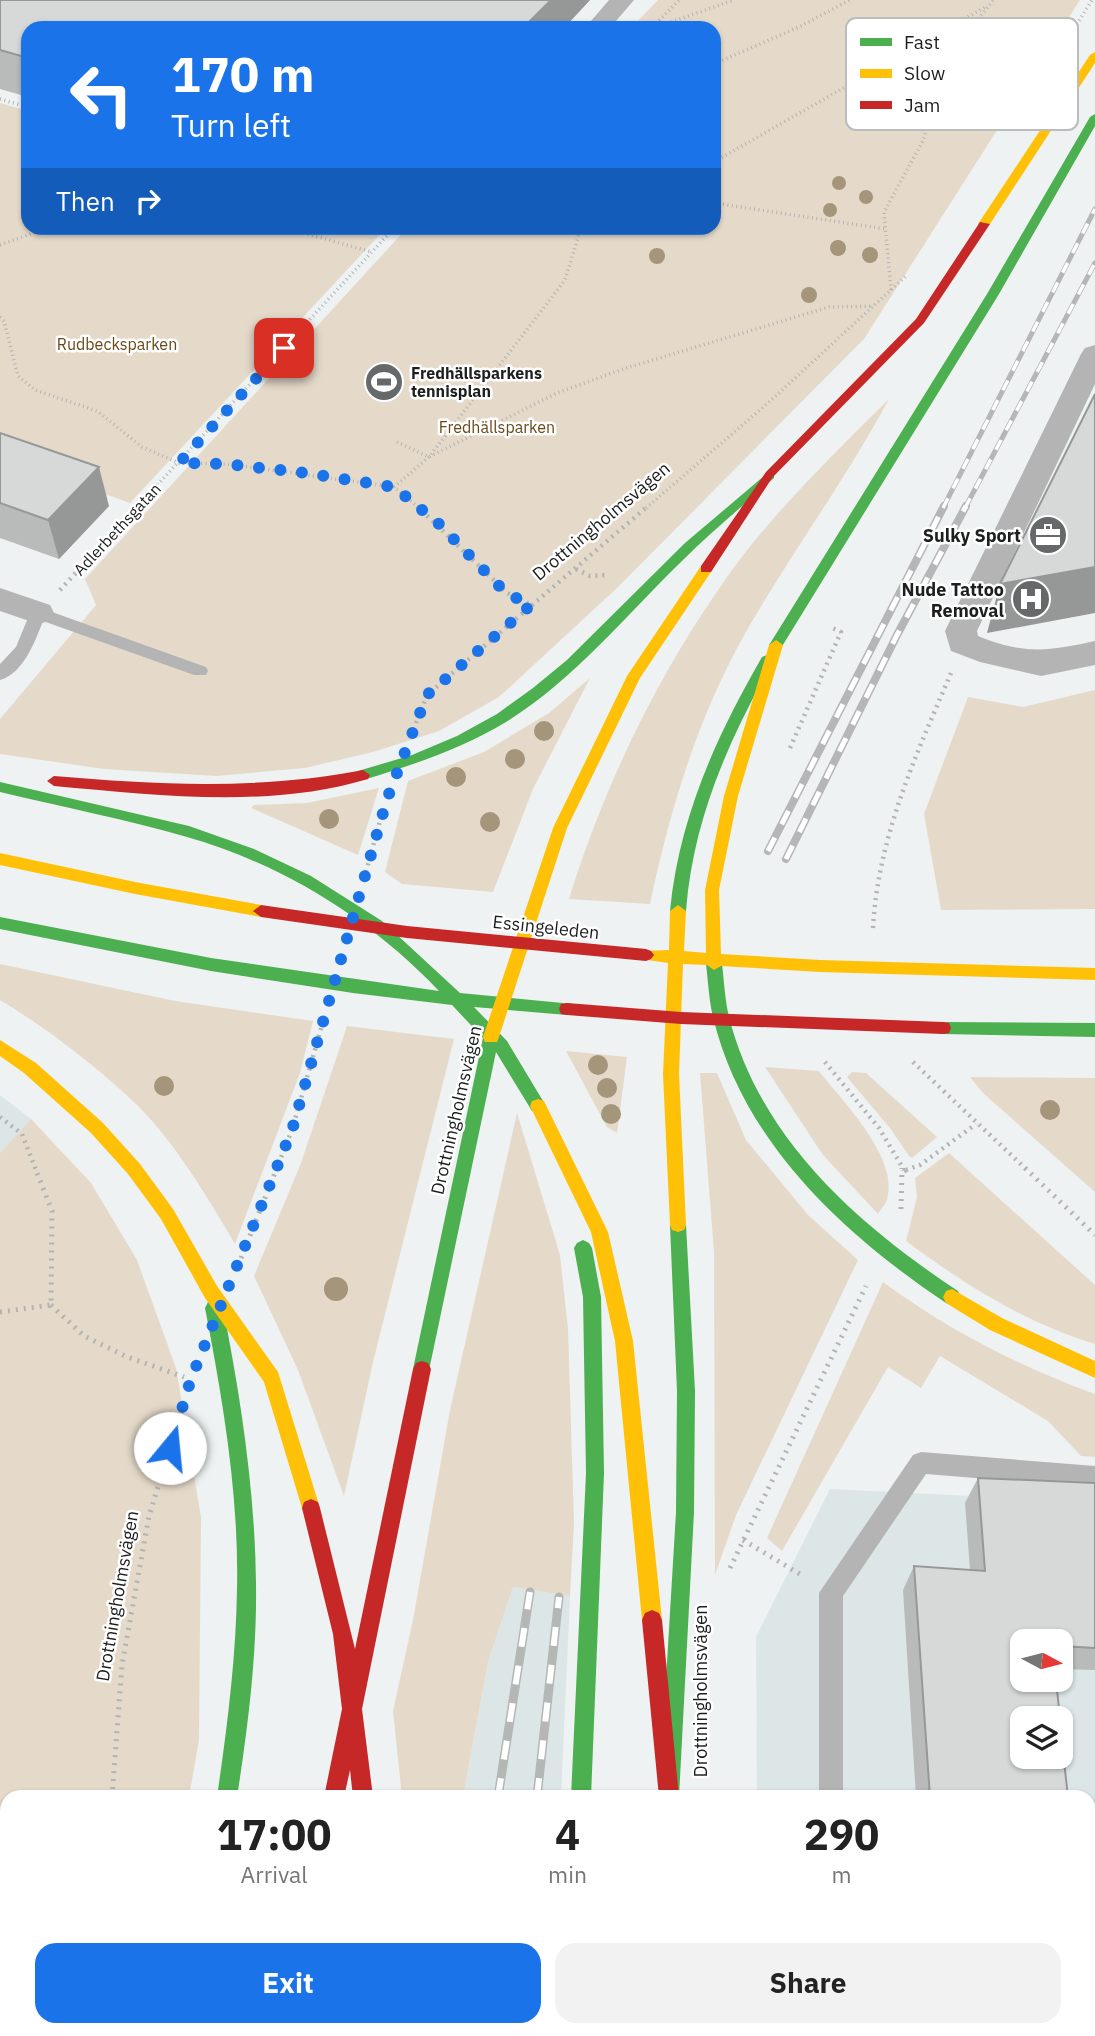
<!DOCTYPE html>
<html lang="en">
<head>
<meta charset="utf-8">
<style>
  :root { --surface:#fff; --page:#f2f2f2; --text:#222; --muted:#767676; --accent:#1a73e8 }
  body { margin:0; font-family:"IBM Plex Sans",sans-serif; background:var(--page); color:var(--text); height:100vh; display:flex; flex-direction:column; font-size:26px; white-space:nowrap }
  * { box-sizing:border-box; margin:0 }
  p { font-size:23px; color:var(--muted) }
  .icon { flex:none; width:38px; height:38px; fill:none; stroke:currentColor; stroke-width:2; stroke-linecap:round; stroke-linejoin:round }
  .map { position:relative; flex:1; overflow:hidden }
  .side { position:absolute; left:0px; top:1790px; width:1096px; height:247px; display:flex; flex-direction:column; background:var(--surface); border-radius:21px 21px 0 0; box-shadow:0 2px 5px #0004 }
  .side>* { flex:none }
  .banner { position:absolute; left:21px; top:21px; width:700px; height:214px; border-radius:21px; box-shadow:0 2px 5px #0004; background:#1a73e8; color:#fff; overflow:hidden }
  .needle { width:46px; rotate:97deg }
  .buttons { position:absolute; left:1010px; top:1629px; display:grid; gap:14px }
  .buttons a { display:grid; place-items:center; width:63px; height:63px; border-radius:14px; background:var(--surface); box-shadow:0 2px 5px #0004; font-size:35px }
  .pin { position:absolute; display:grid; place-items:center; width:60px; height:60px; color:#fff; margin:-30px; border-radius:14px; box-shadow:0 4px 10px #0006 }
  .me { position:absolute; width:77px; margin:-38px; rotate:17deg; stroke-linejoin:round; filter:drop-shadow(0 0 5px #0008) }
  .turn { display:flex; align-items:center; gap:24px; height:147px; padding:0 35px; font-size:32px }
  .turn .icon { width:91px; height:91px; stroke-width:2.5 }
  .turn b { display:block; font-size:49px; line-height:60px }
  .then { display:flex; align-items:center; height:66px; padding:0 35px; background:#0003; gap:14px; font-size:26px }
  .eta { display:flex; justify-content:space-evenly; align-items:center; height:119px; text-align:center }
  .eta b { font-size:42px; font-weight:700; line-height:49px }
  .primary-button { display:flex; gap:14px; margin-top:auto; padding:14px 35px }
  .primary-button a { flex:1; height:80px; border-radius:21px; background:var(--accent); color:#fff; font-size:28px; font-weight:700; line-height:80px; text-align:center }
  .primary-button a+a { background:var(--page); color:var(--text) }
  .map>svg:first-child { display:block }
  .built { fill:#dce6e6; fill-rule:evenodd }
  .green { fill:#e5daca }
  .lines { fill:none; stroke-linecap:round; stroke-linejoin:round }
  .path-far2 { stroke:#b2b3b2; stroke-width:3.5; stroke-dasharray:1 3.5; stroke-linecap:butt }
  .path-far1 { stroke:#b2b3b2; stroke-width:4.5; stroke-dasharray:2 5; stroke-linecap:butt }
  .path { stroke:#b2b3b2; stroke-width:5; stroke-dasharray:2 6; stroke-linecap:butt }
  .lane { fill:#b4b4b4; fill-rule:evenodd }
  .street { fill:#b4b4b4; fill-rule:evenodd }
  .fast { fill:#4caf50; fill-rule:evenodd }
  .slow { fill:#ffc107; fill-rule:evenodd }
  .jam { fill:#c62828; fill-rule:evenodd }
  .rail-far2-casing { stroke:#b5b6b6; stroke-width:5 }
  .rail-far1-casing { stroke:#b5b6b6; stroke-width:8 }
  .rail-casing { stroke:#b5b6b6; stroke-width:9 }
  .rail-far2 { stroke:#fff; stroke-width:3.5; stroke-dasharray:11; stroke-linecap:butt }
  .rail-far1 { stroke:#fff; stroke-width:5; stroke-dasharray:15; stroke-linecap:butt }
  .rail { stroke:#fff; stroke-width:6; stroke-dasharray:19; stroke-linecap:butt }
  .tree { fill:#a4957b }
  .wall { fill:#b9bbbb }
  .shaded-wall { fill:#969898 }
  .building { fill:#d7d9d9; stroke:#969898; stroke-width:2 }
  .route { stroke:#1a73e8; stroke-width:12; stroke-dasharray:0 21.6 }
  .labels { text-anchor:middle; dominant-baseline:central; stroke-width:5; stroke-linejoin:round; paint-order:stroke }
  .far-park-label { font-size:16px; fill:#684919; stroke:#fff }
  .far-poi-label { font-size:16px; font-weight:bold; fill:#1d1f1f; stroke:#fff; text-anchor:start }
  .far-street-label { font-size:16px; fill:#1d1f1f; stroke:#fff }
  .street-label { font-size:18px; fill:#1d1f1f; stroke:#fff }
  .poi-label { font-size:18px; font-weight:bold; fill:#1d1f1f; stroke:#fff; text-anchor:end }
  .key { fill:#fff; stroke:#bbbcbc; stroke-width:2 }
  .key-label { font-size:19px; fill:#1d1f1f }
</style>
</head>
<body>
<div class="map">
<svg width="1095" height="2036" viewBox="0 0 1095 2036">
  <rect width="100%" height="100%" fill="#eef2f2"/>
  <!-- built -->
  <g class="built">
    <path d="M0,1095L31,1119L0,1153Z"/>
    <path d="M830,1489L1095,1502V2036H759V2030H1088V1797H757L756,1637ZM1022,1642H1060V1680H1022ZM1022,1718H1060V1757H1022Z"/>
    <path d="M513,1587L570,1596L561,1797H463L488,1662Z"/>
    <path d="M420,2030H550V2036H419Z"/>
  </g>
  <!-- green -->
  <g class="green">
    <path d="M658,0H1080L864,339L617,588L499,697L439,731L373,752L305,768L216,776L104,769L0,754V719L96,605L85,579L407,228H714V28H631Z"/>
    <path d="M0,103L28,111V228H386L130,503L0,456Z"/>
    <path d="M889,399C846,479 792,552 747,630C698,716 670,809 650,904L569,899C604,786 657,676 725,580C771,514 832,456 889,399Z"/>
    <path d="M590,678L533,789L493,892L402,884L385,872L408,781L484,752L549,713Z"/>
    <path d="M1095,690V909L941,910L924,814L968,697L1023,707Z"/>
    <path d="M379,788L358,855L251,808L254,805L307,803Z"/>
    <path d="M0,964L175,1001L313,1021L300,1073L235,1244C208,1198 177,1146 140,1108C102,1070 45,1027 0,1000Z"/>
    <path d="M347,1026L454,1039L373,1362L344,1496L298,1370L254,1276L301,1163Z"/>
    <path d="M566,1051L627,1057L617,1133L607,1127Z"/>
    <path d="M765,1067L819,1071C842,1101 900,1158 887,1200C886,1204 880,1210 878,1214L823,1155Z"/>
    <path d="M852,1072L866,1073L937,1137L912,1158L909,1156L890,1128L847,1077Z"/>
    <path d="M700,1073H717L746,1140L808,1215L858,1260L736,1515L715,1575L714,1252Z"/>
    <path d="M970,1077L1095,1078V1192L983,1093Z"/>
    <path d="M517,1113L560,1255L568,1329L574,1523L570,1596L513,1587L488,1662L463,1797H402L393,1711L413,1620L450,1410Z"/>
    <path d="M31,1119L91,1183L137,1260L176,1368L201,1517L199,1740L189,1797H7V2030H147L146,2036H0V1153Z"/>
    <path d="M949,1153L1095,1285V1344C1025,1323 964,1284 906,1241L917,1197L915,1178Z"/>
    <path d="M883,1282C948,1330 1019,1366 1095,1394V1457L1081,1456L1048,1421L940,1356L921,1388L888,1367L782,1551L767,1538Z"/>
  </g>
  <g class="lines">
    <!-- path-far2 -->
    <g class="path-far2">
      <path d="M653,27L679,0"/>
      <path d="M654,28L734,0"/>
      <path d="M1072,32L1092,0"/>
      <path d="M714,64L799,27L850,0"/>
      <path d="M0,99L28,107"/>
      <path d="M714,162L987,6"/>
      <path d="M714,203L886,229"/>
      <path d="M286,228L372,252"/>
      <path d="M0,245L47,228"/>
      <path d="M891,290L884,212L924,139L935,77L993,0"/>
      <path d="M0,317L4,321L18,376L35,390L97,411L142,447L179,463L227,464L394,487L419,508"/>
      <path d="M397,442L429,457L557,393L623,369L829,307L874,306"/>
      <path d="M394,487L429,457L565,280L581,228"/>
      <path d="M136,508L394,228"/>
      <path d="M646,508L768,403L906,276"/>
    </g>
    <!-- path-far1 -->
    <g class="path-far1">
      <path d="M417,506L507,593L531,605"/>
      <path d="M576,569L590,576L609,575"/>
      <path d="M60,590L138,506"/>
      <path d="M416,723L427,695L648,506"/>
      <path d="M790,748L841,632L830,627"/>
      <path d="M366,872L384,806"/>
      <path d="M873,928C878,837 916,755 951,673"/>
      <path d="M825,1062L879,1128L904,1170"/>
      <path d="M913,1062L1027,1170"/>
      <path d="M0,1117L22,1134L36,1170"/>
      <path d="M276,1170L292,1130L324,1018"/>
      <path d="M906,1170L920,1165L976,1124"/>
    </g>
    <!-- path -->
    <g class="path">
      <path d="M1025,1168L1095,1235"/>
      <path d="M904,1171L911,1168"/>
      <path d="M901,1209L902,1168"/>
      <path d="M241,1258L277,1168"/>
      <path d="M51,1305L84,1336L125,1356L184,1377"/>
      <path d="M0,1312L51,1305L52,1211L35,1168"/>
      <path d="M743,1540L803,1576"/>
      <path d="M730,1568L866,1286"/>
      <path d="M112,1797L122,1665L149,1516L184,1403"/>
      <path d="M89,2030V2036"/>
    </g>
    <!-- lane -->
    <g class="lane">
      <path d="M38,607L206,667L208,671L206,675H194L43,621C35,641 24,673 0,680V664L16,647L30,613Z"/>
      <path d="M921,1452L1095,1466V1488L926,1474L843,1596V1797H819V1593L913,1455Z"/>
    </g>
    <!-- street -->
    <g class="street">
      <path d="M609,0H634L610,28H585Z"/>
      <path d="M1095,345V384L977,631L978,636C1024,655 1049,651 1095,641V665L1041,676L980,662L951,651L945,631L1081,354L1085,348Z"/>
      <path d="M0,588L50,605L54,613L50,621L38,624L0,611Z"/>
    </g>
    <!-- fast -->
    <g class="fast">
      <path d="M1095,114V126L999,294L781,648H771L769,645L771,642L987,294L1090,117Z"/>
      <path d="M770,471L774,472V478C744,505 712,531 683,560C626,615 574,680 506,722C461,749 413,765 363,780L358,779L356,775L358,771L412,755L457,736L497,714L533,688L567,660L685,543Z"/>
      <path d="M767,655L774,660C729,739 693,819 686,911L683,915H673L670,911C679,818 716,737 762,657Z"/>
      <path d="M0,782L189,826L254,849L311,876L382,921L460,993L573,1004L575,1009L573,1014L567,1015L474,1007L507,1041L546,1106L544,1111L538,1113L532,1111L496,1052L428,1375L422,1377L416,1375L413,1369L483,1038L452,1005L353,993L211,971L0,929V917L211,958L439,991C371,919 282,864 187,837C125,819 62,807 0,792Z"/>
      <path d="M714,958L719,960L722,964C724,981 725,1000 729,1017C760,1139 858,1225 958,1291L961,1297L958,1303L952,1305L946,1303C843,1234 743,1142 713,1017C709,1000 708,981 706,964L709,960Z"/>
      <path d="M943,1022L1095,1023V1037L943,1034L937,1033L935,1028L937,1023Z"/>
      <path d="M678,1218L684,1220L686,1225L695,1391L694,1512L679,1797H659L676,1512L677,1391L670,1225L672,1220Z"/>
      <path d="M583,1240L589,1243L592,1248L601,1297L604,1473L591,1797H571L586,1473L583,1297L574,1248L577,1243Z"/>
      <path d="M214,1300L220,1302L223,1308C241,1399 255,1491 256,1584C257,1655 248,1727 237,1797H217C227,1728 236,1659 237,1589C239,1495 223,1401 205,1308L208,1302Z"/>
      <path d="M279,2030H301L300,2036H278Z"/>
      <path d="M366,2030H388L387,2036H365Z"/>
      <rect x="655" y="2030" width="22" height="6"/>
    </g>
    <!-- slow -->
    <g class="slow">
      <path d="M1095,52V63L990,224L980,226L978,224L1090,55Z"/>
      <path d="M706,565L713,569L640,678L567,828L499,1037L497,1042H485L483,1037L553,828L627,676L701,566Z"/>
      <path d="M776,640L783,645L738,796L719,890L721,954L820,960L1095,968V980L820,972L721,966L714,970L707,965L683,964L679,1074L686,1225L684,1230L678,1232L672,1230L670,1225L663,1074L668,963L641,959L638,955L641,951L669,950L670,911L678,905L686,911L684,951L706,953L705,890L724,796L769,645Z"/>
      <path d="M0,853L135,882L261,905L269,911L261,917L135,894L0,865Z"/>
      <path d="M0,1040L36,1063L103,1123L140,1164L173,1209L217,1286L278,1372L320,1508L318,1514L311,1517L304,1514L302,1508L264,1382L205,1298L161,1219L128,1174L91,1133L24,1073L0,1056Z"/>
      <path d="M538,1099L544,1101L608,1232L633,1341L662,1620L659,1627L652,1630L645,1627L642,1620L615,1341L591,1232L530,1106L532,1101Z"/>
      <path d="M952,1289L1002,1318L1095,1361V1378L990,1330L946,1303L943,1297L946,1291Z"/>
      <rect x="559" y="2030" width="22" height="6"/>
    </g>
    <!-- jam -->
    <g class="jam">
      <path d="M980,222L990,224L924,323L772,478L711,572H701V566L766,472L916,319Z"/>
      <path d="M363,770L370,775L368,779C268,809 156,795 54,786L47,781L54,776C158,785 260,790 363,770Z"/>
      <path d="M261,905L407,926L646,949L651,951L654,955L651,959L646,961L407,938L261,917L253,911Z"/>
      <path d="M567,1003L681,1012L943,1022L949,1023L951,1028L949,1033L943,1034L681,1024L567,1015L561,1014L559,1009L561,1004Z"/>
      <path d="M422,1361L428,1363L431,1369L362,1709L373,1797H353L350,1770L344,1797H324L342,1709L333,1634L302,1508L304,1502L311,1499L318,1502L320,1508L355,1649L413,1369L416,1363Z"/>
      <path d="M652,1610L659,1613L662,1620L679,1797H659L642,1620L645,1613Z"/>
      <path d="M180,2030H202L201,2036H179Z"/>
    </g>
    <defs>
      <g id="rail-far2">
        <path d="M943,508L1095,209"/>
        <path d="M965,508L1095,263"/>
      </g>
      <g id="rail-far1">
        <path d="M768,851L944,506"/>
        <path d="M786,859L897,635L966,506"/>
      </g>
      <g id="rail">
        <path d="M498,1797L530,1592"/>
        <path d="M537,1797L559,1597"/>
        <path d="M520,2030V2036"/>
        <path d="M465,2036L466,2030"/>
      </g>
    </defs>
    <!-- rail-far2 casing -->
    <use href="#rail-far2" class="rail-far2-casing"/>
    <!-- rail-far1 casing -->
    <use href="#rail-far1" class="rail-far1-casing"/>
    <!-- rail casing -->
    <use href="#rail" class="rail-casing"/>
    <!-- rail-far2 -->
    <use href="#rail-far2" class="rail-far2"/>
    <!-- rail-far1 -->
    <use href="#rail-far1" class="rail-far1"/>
    <!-- rail -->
    <use href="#rail" class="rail"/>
  </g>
  <!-- trees -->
  <g class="tree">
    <circle cx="839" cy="183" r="7"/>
    <circle cx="866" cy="197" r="7"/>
    <circle cx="830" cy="210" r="7"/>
    <circle cx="838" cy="248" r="8"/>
    <circle cx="870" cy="255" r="8"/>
    <circle cx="657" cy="256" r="8"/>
    <circle cx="809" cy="295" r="8"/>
    <circle cx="544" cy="731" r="10"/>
    <circle cx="515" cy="759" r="10"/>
    <circle cx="456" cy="777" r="10"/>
    <circle cx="329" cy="819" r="10"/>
    <circle cx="490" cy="822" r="10"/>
    <circle cx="598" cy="1065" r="10"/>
    <circle cx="164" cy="1086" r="10"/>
    <circle cx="607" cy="1088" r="10"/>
    <circle cx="1050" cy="1110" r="10"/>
    <circle cx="611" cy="1114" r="10"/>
    <circle cx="336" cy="1289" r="12"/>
  </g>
  <!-- wall -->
  <g class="wall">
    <path d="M0,0H590L564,28H28V97L0,89Z"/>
    <path d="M0,433L109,506L59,559L0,538Z"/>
    <path d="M978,1478L1095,1483V1670L1060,1669V1642H1022L1068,1797H916L903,1590L914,1566L970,1570L965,1503Z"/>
    <path d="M786,2030H1088L1095,2036H786Z"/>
  </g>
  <!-- shaded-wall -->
  <g class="shaded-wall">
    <path d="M551,0H590L564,28H523Z"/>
    <path d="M99,467L109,506L59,559L48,520Z"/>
    <path d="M1095,567V613L987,633L1000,584Z"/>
  </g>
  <!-- building -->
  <g class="building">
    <path d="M0,0H551L523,28H28V58L0,50Z"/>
    <path d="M1095,394V567L1000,584Z"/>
    <path d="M0,433L99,467L48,520L0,503Z"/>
    <path d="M978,1478L1095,1483V1648L1060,1646V1642H1022V1680H1056L1060,1718H1022V1757H1060V1725L1068,1797H930L914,1566L985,1571Z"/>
    <path d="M1088,1839L1095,1840V2036H795V2030H1088Z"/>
  </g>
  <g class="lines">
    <!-- route -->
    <path class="route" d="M170,1448L191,1379L292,1130L387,799L427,695L531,605L506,593L438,523L394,487L306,473L227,464L179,463L284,348"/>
  </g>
  <!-- icons -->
  <defs>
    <symbol id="stadium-disc" viewBox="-11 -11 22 22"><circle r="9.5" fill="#666969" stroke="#fff"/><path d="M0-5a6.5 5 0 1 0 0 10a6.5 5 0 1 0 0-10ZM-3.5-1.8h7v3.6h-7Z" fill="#fff"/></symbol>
    <symbol id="office-disc" viewBox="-11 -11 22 22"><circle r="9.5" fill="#666969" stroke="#fff"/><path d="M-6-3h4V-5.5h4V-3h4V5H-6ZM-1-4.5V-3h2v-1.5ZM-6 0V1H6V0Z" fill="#fff"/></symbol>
    <symbol id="hospital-disc" viewBox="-11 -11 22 22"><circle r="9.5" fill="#666969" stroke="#fff"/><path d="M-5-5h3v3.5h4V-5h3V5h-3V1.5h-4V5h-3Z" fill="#fff"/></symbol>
  </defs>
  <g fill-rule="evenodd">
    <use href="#stadium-disc" x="362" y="360" width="44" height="44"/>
    <use href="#office-disc" x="1026" y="513" width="44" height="44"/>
    <use href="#hospital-disc" x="1009" y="577" width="44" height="44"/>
  </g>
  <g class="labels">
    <!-- far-park labels -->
    <g class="far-park-label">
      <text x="117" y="344">Rudbecksparken</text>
      <text x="497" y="427">Fredhällsparken</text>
    </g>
    <!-- far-poi labels -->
    <g class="far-poi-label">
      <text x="411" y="373">Fredhällsparkens<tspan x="411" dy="18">tennisplan</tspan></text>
    </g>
    <!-- far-street labels -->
    <g class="far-street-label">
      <text transform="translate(117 529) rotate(-47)">Adlerbethsgatan</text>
    </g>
    <!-- street labels -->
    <g class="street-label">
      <text transform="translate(601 521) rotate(-40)">Drottningholmsvägen</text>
      <text transform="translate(546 927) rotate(6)">Essingeleden</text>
      <text transform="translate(456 1110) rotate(-77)">Drottningholmsvägen</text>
      <text transform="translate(117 1596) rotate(-80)">Drottningholmsvägen</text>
      <text transform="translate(700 1691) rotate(-90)">Drottningholmsvägen</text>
    </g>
    <!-- poi labels -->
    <g class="poi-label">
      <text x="1021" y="535">Sulky Sport</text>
      <text x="1004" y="589">Nude Tattoo<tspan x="1004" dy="21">Removal</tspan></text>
    </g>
  </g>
  <!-- legend -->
  <rect x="846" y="18" width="232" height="112" rx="10" class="key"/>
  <rect x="860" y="38" width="32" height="8" fill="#4caf50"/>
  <rect x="860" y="69" width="32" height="9" fill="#ffc107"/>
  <rect x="860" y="101" width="32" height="8" fill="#c62828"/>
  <g class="key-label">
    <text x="904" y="49">Fast</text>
    <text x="904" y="80">Slow</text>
    <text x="904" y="112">Jam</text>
  </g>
</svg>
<div class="buttons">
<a><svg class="needle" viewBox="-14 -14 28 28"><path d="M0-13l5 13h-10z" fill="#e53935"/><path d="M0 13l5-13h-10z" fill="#767676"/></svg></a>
<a><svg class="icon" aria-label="layers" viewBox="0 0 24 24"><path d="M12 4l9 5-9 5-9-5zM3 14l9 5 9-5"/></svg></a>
</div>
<div class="pin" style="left:284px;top:348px;background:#d93025"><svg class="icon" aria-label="arrive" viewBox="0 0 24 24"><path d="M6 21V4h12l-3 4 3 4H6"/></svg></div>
<svg class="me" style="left:170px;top:1448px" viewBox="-20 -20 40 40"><circle r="19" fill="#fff"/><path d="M0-13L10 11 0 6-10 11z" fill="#1a73e8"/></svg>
<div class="banner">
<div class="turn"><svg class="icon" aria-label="left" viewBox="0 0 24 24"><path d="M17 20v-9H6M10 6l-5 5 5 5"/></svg><div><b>170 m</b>Turn left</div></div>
<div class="then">Then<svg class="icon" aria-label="right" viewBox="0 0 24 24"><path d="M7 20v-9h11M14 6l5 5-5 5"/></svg></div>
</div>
<section class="side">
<div class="eta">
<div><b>17:00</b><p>Arrival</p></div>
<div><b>4</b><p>min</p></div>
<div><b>290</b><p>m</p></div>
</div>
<div class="primary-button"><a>Exit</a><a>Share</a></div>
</section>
</div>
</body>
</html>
